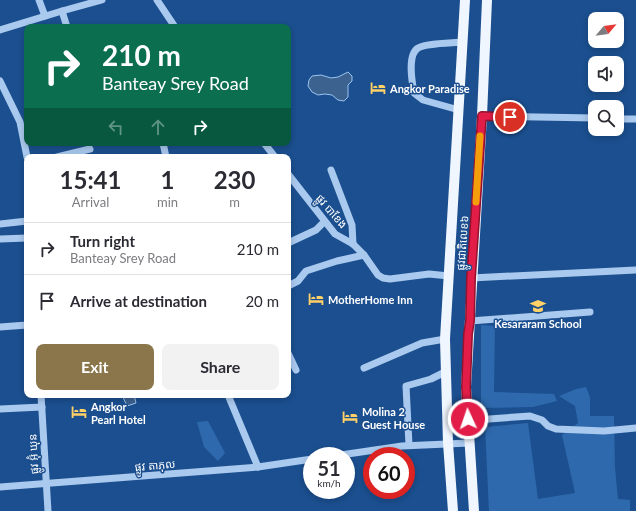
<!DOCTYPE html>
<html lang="en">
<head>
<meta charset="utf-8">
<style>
  :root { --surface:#fff; --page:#f2f2f3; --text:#2b2b33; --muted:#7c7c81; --line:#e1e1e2; --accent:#8a764a }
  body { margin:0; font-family:Lato,"Noto Sans Khmer",sans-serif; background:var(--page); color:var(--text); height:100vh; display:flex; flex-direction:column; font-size:15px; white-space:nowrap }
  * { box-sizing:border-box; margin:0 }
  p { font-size:13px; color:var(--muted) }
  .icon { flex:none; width:22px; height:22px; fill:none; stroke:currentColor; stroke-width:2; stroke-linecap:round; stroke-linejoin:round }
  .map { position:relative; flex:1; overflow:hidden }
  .details { position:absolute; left:24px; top:154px; width:267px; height:244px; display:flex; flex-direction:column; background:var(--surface); border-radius:8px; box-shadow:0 2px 6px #0003 }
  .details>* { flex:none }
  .top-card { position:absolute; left:24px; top:24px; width:267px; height:122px; border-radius:8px; box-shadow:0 2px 6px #0003; background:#0b6e4f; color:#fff; overflow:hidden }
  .needle { width:26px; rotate:61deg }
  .buttons { position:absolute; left:588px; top:12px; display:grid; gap:8px }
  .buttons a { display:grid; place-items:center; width:36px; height:36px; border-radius:8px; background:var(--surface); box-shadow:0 2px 6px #0003; font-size:20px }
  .speed { position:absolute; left:303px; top:447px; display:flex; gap:8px; font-size:20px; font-weight:700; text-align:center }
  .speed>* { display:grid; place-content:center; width:52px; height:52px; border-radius:50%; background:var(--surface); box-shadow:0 2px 6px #0003; line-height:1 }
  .speed small { font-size:10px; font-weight:400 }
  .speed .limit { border:6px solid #d22; background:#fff; color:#111 }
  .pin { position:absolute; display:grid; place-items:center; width:34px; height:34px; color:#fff; margin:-17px; border:2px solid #fff; border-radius:50%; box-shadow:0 1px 4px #0007 }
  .me { position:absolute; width:44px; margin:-22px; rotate:357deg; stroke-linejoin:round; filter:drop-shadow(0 0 3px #0008) }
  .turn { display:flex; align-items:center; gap:14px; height:84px; padding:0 12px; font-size:18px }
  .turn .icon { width:52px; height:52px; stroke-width:2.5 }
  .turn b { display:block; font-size:28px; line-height:34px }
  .lanes { display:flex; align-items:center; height:38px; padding:0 12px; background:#0003; justify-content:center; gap:20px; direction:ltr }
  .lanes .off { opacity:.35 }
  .eta { display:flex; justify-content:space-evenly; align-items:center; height:68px; text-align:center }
  .eta b { font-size:24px; font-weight:700; line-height:28px }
  .primary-button { display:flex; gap:8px; margin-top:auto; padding:8px 12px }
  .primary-button a { flex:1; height:46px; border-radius:8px; background:var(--accent); color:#fff; font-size:16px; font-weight:700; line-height:46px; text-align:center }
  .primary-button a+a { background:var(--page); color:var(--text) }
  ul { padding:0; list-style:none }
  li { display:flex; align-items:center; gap:12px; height:52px; padding:0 12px; border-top:1px solid var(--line) }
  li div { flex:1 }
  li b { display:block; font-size:15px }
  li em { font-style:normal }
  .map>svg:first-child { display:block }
  .green { fill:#2e69ad }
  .water { fill:#3c6290; stroke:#9cc4f0 }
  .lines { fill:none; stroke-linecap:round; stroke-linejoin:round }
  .minor { stroke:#a9c9ee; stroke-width:7 }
  .major { stroke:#f0f6ff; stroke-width:10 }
  .route-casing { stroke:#92132f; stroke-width:10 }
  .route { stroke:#e11d48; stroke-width:7 }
  .slow { stroke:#f59e0b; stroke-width:7 }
  .labels { text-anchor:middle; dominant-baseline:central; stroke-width:3; stroke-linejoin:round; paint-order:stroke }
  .poi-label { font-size:11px; font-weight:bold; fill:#fff; stroke:#1b4f8f; text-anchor:start }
  .street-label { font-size:11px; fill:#fff; stroke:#1b4f8f }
</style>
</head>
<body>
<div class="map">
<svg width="636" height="511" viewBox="0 0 636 511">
  <rect width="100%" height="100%" fill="#1b4f8f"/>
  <!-- green -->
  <g class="green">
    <path d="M481,325L495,326L494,392L554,394L557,401L533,407L481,408Z"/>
    <path d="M586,387L590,397V416H614L615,468L618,499L630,500V511H489L485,427L528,423L538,499L575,493L562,435L578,423L575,406L559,396L576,389Z"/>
    <path d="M208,421L225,453L218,461L204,447L197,422Z"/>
  </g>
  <!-- water -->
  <g class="water">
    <path d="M348,72L352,76V81L348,85V97L344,101L338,100L332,95L325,94L318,95L312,92L308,86L309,80L312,76L321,75L331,78L338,77Z"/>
    <path d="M122,395H134L136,403L127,406Z"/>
  </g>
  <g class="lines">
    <!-- minor -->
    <g class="minor">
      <path d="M39,0L45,16"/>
      <path d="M157,0L175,27"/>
      <path d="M62,11L67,27"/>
      <path d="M0,30L62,11L102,0"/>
      <path d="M0,81L20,122L27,157"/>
      <path d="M459,110L423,100L414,93C412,82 407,55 418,48C425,43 453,43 462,42"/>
      <path d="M482,116L595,118"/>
      <path d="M617,119H636"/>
      <path d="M163,143L166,157"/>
      <path d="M264,143L275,157"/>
      <path d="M57,157L90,149"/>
      <path d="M331,170L352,225L353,244"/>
      <path d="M288,174L335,234L353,244L364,255L378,275L383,278L390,279L429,274L449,276"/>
      <path d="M0,224L27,221"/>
      <path d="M0,239L27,238"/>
      <path d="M288,243L316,230L324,222"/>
      <path d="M471,278L636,270"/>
      <path d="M288,286L298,281L306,271L337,261L364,255"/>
      <path d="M470,321L590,312"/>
      <path d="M0,327L27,325"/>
      <path d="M288,353L296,370"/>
      <path d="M364,368L422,343L445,339"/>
      <path d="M41,395L48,511"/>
      <path d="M228,395L258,467"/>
      <path d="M0,409L42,407"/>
      <path d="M447,422L530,416L542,420L548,426L556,429L604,431L636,428"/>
      <path d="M409,445L406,386L431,379L445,372"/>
      <path d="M334,456L402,446L469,443"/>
      <path d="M0,487L258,467L312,459"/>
    </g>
    <!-- major -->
    <g class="major">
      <path d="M453,511L448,443L445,339L465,0"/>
      <path d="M474,511L466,387L482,116L487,0"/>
    </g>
  </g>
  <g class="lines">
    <defs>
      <path id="route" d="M468,419L466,387L468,334L470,321L471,278L482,116L510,117"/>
    </defs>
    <!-- route casing -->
    <use href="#route" class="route-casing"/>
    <!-- route -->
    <use href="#route" class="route"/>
    <!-- slow -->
    <path class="slow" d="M476,202L480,136"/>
  </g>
  <!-- icons -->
  <defs>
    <symbol id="hotel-bare" viewBox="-9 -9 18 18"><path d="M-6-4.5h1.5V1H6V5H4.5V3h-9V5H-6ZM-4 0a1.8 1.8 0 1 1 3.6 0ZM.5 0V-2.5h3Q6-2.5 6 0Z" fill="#ffd166" stroke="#1b4f8f" stroke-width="2.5" paint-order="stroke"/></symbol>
    <symbol id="school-bare" viewBox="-9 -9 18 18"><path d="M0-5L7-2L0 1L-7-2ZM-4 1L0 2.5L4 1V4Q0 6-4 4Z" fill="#ffd166" stroke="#1b4f8f" stroke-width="2.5" paint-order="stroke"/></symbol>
  </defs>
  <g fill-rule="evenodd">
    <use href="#hotel-bare" x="367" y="77" width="22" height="22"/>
    <use href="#hotel-bare" x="305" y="288" width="22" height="22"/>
    <use href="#school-bare" x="527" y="295" width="22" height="22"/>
    <use href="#hotel-bare" x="68" y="401" width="22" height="22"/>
    <use href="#hotel-bare" x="339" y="406" width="22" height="22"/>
  </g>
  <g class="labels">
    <!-- poi labels -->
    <g class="poi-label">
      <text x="390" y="88">Angkor Paradise</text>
      <text x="328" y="299">MotherHome Inn</text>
      <text x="538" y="323" text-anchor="middle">Kesararam School</text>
      <text x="91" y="406">Angkor<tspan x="91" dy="13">Pearl Hotel</tspan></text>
      <text x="362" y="411">Molina 2<tspan x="362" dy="13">Guest House</tspan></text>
    </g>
    <!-- street labels -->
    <g class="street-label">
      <text transform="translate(332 211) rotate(49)">ផ្លូវ បាខែង</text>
      <text transform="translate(462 243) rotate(-86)">ផ្លូវជាតិលេខ៦</text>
      <text transform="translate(33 454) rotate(-93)">ផ្លូវ អ៊ុំ ឃុន</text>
      <text transform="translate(155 465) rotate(-5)">ផ្លូវ តាភុល</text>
    </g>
  </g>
</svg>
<div class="buttons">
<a><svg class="needle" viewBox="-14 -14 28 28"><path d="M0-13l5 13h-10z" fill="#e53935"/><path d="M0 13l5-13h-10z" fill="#7c7c81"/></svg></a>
<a><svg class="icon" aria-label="sound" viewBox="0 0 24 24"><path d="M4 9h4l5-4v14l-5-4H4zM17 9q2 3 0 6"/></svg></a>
<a><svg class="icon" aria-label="search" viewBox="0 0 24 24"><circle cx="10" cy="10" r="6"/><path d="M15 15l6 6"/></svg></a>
</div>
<div class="speed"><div>51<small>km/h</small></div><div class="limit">60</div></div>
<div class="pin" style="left:510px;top:117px;background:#d93025"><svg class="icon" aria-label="arrive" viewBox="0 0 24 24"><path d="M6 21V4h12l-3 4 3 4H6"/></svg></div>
<svg class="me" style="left:468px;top:419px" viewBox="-20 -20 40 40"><circle r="17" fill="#e11d48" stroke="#fff" stroke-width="3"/><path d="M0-11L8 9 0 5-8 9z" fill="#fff"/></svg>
<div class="top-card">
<div class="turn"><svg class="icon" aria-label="right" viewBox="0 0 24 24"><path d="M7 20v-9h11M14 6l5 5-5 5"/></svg><div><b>210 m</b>Banteay Srey Road</div></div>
<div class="lanes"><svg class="icon off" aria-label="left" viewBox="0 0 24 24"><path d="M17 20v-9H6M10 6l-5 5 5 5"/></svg><svg class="icon off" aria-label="ahead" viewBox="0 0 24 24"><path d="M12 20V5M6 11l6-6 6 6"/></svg><svg class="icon" aria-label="right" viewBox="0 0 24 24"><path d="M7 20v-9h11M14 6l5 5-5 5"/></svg></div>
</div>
<section class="details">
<div class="eta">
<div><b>15:41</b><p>Arrival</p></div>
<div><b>1</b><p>min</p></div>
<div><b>230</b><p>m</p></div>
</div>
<ul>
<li><svg class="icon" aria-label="right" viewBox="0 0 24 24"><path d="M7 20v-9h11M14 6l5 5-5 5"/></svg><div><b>Turn right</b><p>Banteay Srey Road</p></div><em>210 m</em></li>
<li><svg class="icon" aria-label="arrive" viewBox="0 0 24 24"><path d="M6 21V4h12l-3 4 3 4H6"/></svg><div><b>Arrive at destination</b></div><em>20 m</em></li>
</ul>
<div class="primary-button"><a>Exit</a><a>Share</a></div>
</section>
</div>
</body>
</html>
